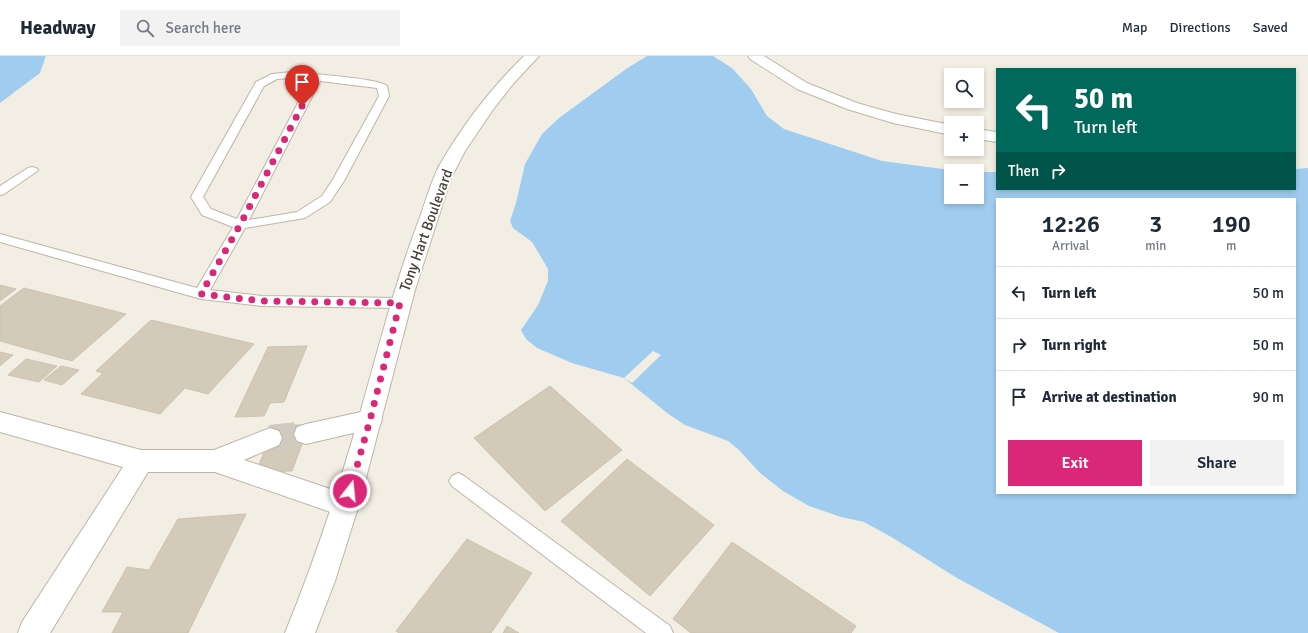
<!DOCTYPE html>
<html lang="en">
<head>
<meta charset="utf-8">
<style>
  :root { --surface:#fff; --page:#f2f2f3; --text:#1f2937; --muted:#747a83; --line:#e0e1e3; --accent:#db2777 }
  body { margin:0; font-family:Signika,sans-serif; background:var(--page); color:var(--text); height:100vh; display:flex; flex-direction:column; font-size:15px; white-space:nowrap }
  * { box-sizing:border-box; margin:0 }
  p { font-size:13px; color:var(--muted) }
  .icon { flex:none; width:22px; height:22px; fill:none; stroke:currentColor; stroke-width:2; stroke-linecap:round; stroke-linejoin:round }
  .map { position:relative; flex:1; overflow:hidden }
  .drawer { position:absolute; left:996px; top:142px; width:300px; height:296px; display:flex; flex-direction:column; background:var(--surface); border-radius:0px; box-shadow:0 2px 6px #0003 }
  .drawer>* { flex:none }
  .guide { position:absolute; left:996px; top:12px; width:300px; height:122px; border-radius:0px; box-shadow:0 2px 6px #0003; background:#00695c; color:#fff; overflow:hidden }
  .tools { position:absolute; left:944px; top:12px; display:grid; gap:8px }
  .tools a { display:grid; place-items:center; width:40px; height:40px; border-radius:0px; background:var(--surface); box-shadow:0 2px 6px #0003; font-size:20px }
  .pin { position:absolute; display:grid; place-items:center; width:34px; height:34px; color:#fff; margin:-41px -17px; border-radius:50% 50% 50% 0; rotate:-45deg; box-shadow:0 0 4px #0007 }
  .pin .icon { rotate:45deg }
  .me { position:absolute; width:44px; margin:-22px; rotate:16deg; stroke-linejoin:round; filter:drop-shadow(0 0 3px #0008) }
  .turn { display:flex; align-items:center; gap:14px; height:84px; padding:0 12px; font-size:18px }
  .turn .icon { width:52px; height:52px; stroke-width:2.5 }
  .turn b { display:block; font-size:28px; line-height:34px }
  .then { display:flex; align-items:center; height:38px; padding:0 12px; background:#0003; gap:8px; font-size:15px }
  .eta { display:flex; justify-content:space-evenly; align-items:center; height:68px; text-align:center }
  .eta b { font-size:24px; font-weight:600; line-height:28px }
  .cta { display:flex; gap:8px; margin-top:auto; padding:8px 12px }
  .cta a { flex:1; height:46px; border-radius:0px; background:var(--accent); color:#fff; font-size:16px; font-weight:600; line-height:46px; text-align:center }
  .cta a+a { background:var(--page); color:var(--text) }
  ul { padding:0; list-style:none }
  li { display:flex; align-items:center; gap:12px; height:52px; padding:0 12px; border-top:1px solid var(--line) }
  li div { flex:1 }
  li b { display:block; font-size:15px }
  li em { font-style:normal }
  header { display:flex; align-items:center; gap:24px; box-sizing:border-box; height:56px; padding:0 20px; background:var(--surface); border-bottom:1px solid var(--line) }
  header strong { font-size:19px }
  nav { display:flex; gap:22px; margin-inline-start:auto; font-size:14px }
  .search { width:280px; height:36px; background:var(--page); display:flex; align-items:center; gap:10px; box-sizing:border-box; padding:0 14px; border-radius:0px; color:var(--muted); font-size:15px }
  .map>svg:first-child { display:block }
  .water { fill:#a0cdef; fill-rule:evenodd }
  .pier { fill:#f2eee4 }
  .building { fill:#d3caba; stroke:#cec2ad }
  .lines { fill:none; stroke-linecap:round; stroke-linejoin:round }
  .minor-tunnel { stroke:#cfcbc1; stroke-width:26; stroke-dasharray:26 14; stroke-linecap:butt }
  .service-casing { stroke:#bdb6a7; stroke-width:2 }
  .minor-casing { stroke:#bdb6a7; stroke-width:2 }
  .tertiary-casing { stroke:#bdb6a7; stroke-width:2 }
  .service { fill:#fff; fill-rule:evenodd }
  .minor { fill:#fff; fill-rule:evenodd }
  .tertiary { fill:#fff; fill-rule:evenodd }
  .route { stroke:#db2777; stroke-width:7; stroke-dasharray:0 12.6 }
  .labels { text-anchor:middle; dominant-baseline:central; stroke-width:4; stroke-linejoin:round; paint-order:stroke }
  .street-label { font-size:15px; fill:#443e34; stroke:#fff }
</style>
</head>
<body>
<header>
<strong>Headway</strong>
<div class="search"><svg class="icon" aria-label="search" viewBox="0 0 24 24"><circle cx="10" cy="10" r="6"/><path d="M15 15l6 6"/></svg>Search here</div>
<nav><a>Map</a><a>Directions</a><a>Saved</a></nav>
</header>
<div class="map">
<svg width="1308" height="577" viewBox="0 0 1308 577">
  <rect width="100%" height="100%" fill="#f2eee4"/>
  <!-- water -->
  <g class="water">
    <path d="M0,0H46L40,17L0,47Z"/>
    <path d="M647,0H713L732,12L751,33L767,60L784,73L882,105L958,115H951V141H977V116H997V133H1295V113L1308,112V577H1059L957,522L893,482L864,466L841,461L809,450L783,435L760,417L739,394L728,385L685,369L667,357L624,322L572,307L537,292L526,283L521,274L538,249L548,225V213L532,186L513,172L510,165L516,147L525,108L542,78L559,62L626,13ZM997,143H1295V437H997Z"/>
  </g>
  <!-- pier -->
  <path class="pier" d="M653,295L661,299L632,327L624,322Z"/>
  <!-- building -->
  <g class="building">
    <path d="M0,229L16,233L0,245Z"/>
    <path d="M24,232L126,258L72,305L0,285V250Z"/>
    <path d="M151,264L254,288L208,338L185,332L160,358L81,338L103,317L96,315Z"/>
    <path d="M307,290L284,346L270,347L264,360L235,361L268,291Z"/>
    <path d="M0,296L13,299L0,310Z"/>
    <path d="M26,303L57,310L39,326L8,319Z"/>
    <path d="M61,310L79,314L62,329L44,324Z"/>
    <path d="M550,330L622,394L545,455L474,382Z"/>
    <path d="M275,369H309L292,415L256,416Z"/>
    <path d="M627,403L714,469L650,540L561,465Z"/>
    <path d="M246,458L188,577H112L123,556H102L127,511L149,514L178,463Z"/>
    <path d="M467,483L532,517L491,577H399L396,575Z"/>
    <path d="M732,486L856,570L851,577H691L673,563Z"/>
    <path d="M507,570L519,577H503Z"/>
  </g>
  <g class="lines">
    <!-- minor-tunnel -->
    <path class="minor-tunnel" d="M270,382L306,378"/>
    <defs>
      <g id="service">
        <path d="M292,16C308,18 379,22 387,30L389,40L344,125L330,146L305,162L245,172L210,234L262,240L400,242L405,244L407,247L405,250L400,252L262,250L201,243L0,186V178L197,232L233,171L202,159L191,141L256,26L272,18ZM292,22L310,24L237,163L211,153L203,141L264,30L277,23ZM320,25L377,32L379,40L332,125L322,140L297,156L249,164Z"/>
        <path d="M32,111L36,112L38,114L36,116L4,138L0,139V130L28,112Z"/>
        <path d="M458,417L464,420L670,570L673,577H646L452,430L449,425L452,420Z"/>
      </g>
      <g id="minor">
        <path d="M748,0H764L807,27L857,47L896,58L951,69V79L893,67L847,53L797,33L750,3Z"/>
        <path d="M977,73L997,76V86L977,83Z"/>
        <path d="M370,354L379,357L382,364L379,371L306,388L297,385L294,378L297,371L306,368Z"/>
        <path d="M0,356L141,394H214L270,372L279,375L282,382L279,389L244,404L354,441L358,449L354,457L345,461L215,416H148L50,577H18L22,566L123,411L0,376Z"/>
      </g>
      <path id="tertiary" d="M524,0H539L513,28L492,55L465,95L451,122L415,234L360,445L335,525L315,577H285C314,506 338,434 359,361C378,294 395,226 420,161C426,144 431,126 439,110C462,70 491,32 524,0Z"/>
    </defs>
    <!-- service casing -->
    <use href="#service" class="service-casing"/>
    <!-- minor casing -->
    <use href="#minor" class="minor-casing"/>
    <!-- tertiary casing -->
    <use href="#tertiary" class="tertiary-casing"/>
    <!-- service -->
    <use href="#service" class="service"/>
    <!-- minor -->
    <use href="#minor" class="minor"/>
    <!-- tertiary -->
    <use href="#tertiary" class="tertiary"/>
  </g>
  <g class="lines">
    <!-- route -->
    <path class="route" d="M302,50L240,169L201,238L262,245L400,247L370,364L350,435"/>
  </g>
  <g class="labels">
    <!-- street labels -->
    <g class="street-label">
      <text transform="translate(426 174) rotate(-70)">Tony Hart Boulevard</text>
    </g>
  </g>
</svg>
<div class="tools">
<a><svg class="icon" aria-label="search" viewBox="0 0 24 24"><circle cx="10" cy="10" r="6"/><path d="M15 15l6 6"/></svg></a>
<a>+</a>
<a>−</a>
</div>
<div class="pin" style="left:302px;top:50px;background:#d93025"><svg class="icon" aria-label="arrive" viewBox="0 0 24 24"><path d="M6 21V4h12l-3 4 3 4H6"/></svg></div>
<svg class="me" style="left:350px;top:435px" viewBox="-20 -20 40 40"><circle r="17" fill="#db2777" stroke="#fff" stroke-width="3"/><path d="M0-11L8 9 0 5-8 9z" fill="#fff"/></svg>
<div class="guide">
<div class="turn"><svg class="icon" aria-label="left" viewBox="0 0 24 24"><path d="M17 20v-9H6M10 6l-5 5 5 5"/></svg><div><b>50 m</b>Turn left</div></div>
<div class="then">Then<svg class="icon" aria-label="right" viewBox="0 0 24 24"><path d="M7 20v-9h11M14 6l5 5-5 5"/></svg></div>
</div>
<section class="drawer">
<div class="eta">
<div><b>12:26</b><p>Arrival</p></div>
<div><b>3</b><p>min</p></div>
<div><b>190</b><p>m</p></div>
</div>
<ul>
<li><svg class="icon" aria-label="left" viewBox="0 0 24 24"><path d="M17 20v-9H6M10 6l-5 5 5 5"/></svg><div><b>Turn left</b></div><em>50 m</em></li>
<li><svg class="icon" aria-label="right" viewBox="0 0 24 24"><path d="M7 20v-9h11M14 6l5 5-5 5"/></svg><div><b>Turn right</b></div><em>50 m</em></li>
<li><svg class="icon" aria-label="arrive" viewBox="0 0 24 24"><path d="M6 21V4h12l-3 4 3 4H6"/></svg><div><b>Arrive at destination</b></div><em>90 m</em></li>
</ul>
<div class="cta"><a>Exit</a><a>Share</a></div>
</section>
</div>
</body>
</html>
